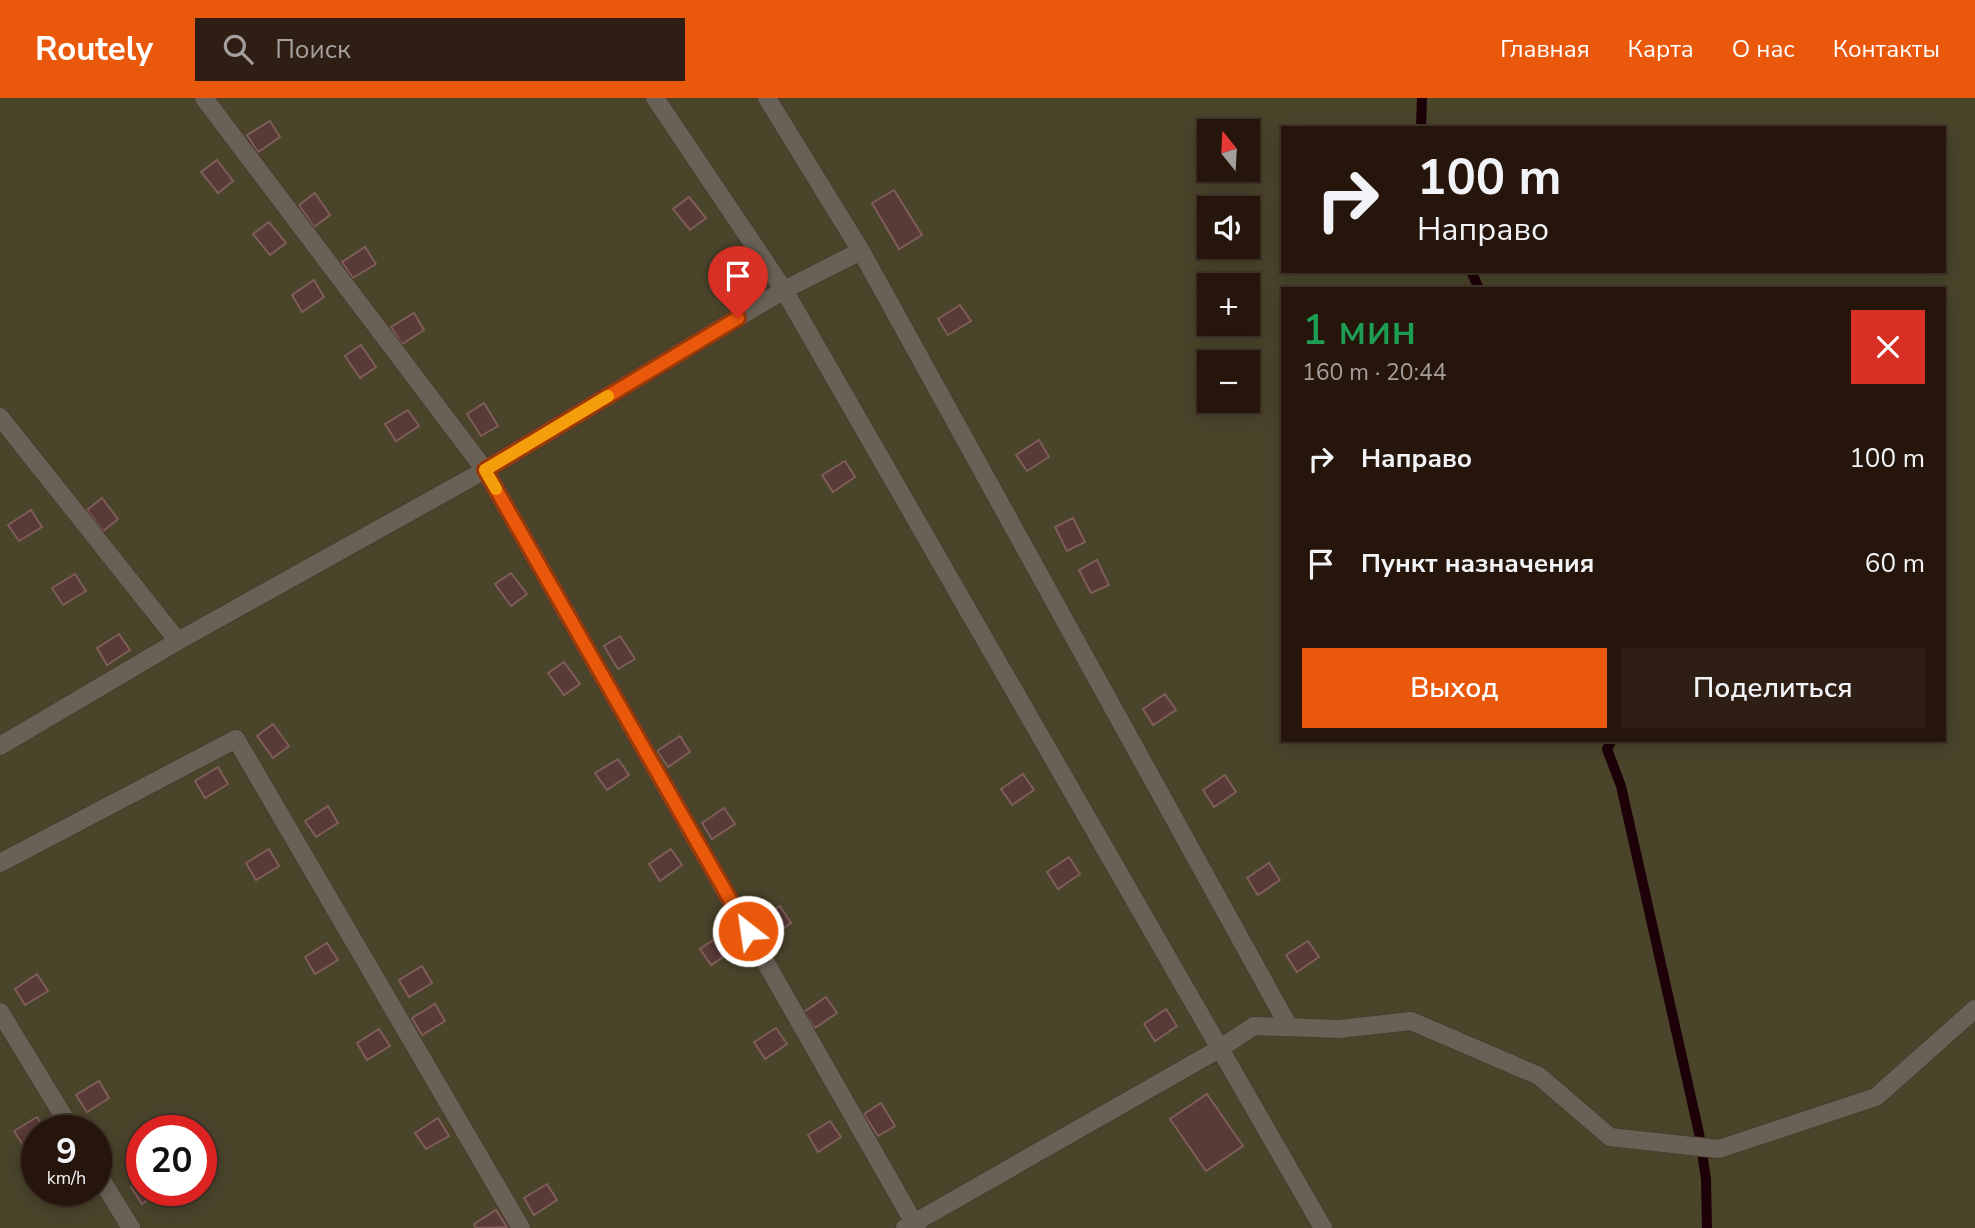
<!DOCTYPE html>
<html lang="ru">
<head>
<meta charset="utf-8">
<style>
  :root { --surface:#26150a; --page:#2e1e13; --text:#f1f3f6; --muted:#a49f9c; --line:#42342b; --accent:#ea580c }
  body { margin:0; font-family:"Nunito Sans",sans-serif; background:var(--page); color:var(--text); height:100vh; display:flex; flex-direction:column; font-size:26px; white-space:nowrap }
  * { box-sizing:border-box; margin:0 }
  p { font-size:23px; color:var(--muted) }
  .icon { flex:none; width:38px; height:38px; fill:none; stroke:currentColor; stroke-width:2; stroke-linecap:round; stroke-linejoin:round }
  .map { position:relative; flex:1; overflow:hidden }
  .details { position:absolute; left:1281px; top:189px; width:665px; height:455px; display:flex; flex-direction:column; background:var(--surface); border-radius:0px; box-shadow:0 4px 18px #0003,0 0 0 2px var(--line) }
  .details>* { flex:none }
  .hud { position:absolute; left:1281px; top:28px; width:665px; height:147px; border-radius:0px; box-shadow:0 4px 18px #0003,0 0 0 2px var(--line); background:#26150a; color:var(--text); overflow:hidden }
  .needle { width:46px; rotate:342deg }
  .buttons { position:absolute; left:1197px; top:21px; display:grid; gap:14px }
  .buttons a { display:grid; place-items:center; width:63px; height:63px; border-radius:0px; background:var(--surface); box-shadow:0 4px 18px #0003,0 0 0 2px var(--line); font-size:35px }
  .speed { position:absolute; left:21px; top:1017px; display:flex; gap:14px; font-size:35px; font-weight:700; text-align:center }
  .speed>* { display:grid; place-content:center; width:91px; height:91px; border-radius:50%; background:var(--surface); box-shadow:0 4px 18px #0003,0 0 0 2px var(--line); line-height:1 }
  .speed small { font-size:18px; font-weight:400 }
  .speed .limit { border:10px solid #d22; background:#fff; color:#111 }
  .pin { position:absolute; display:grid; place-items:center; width:60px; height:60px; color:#fff; margin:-72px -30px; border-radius:50% 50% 50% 0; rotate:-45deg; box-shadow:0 0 7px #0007 }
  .pin .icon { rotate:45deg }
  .me { position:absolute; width:77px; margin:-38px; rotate:330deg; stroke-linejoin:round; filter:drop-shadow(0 0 5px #0008) }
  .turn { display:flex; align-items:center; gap:24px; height:147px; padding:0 21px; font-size:32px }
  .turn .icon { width:91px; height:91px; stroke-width:2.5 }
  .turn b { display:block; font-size:49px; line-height:60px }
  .round { display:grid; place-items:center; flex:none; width:74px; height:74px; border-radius:0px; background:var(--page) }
  .overview { display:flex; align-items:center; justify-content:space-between; height:119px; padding:0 21px }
  h1 { font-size:42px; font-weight:600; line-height:52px; color:#1e9e55 }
  .cta { display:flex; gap:14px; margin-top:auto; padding:14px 21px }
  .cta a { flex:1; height:80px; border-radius:0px; background:var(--accent); color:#fff; font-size:28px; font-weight:600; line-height:80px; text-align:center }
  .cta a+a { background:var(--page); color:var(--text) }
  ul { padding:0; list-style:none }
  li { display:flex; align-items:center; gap:21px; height:105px; padding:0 21px }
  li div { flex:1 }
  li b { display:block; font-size:26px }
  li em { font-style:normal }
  header { display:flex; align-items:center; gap:42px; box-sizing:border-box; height:98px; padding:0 35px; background:var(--accent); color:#fff }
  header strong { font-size:33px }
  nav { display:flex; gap:38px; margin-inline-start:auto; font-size:24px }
  .search { width:490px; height:63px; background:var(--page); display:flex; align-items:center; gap:18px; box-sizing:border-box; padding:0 24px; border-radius:0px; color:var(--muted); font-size:26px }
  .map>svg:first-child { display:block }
  .green { fill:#49442a; fill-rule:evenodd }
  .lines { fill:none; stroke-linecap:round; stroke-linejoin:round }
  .stream { stroke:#1e0008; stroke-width:10 }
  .building { fill:#583a37; stroke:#7e5d59; stroke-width:2 }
  .service-casing { stroke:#4e3a2d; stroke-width:20 }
  .service { stroke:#696156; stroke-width:18 }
  .route-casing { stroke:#983908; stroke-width:18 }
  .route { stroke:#ea580c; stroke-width:12 }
  .slow { stroke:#f59e0b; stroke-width:12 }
</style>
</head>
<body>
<header>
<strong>Routely</strong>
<div class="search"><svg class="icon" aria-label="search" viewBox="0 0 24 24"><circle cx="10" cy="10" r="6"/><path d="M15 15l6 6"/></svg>Поиск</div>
<nav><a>Главная</a><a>Карта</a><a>О нас</a><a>Контакты</a></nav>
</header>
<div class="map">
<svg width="1975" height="1130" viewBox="0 0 1975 1130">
  <rect width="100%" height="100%" fill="#321c0e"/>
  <!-- green -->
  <path class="green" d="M0,0H1975V1130H0ZM1283,30H1944V173H1283ZM1209,33H1248V72H1209ZM1209,110H1248V149H1209ZM1209,187H1248V226H1209ZM1283,191H1944V642H1283ZM1209,264H1248V303H1209ZM37,1032H96V1092H37ZM142,1032H201V1092H142Z"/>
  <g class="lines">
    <!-- stream -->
    <g class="stream">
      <path d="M1421,30L1422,0"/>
      <path d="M1471,173L1479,191"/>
      <path d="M1612,642L1607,651L1621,688L1699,1035L1706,1081L1707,1130"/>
    </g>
  </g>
  <!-- building -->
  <g class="building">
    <path d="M270,23L280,39L258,54L247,37Z"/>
    <path d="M217,62L233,83L218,95L201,74Z"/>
    <path d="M894,92L922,137L899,151L872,105Z"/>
    <path d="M315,95L330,117L314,129L299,107Z"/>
    <path d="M689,99L706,120L690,132L673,111Z"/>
    <path d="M269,124L286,145L270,157L253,136Z"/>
    <path d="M365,149L376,166L353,180L342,164Z"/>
    <path d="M745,174L755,190L733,204L722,188Z"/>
    <path d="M314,182L324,199L302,214L292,197Z"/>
    <path d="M960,207L971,223L948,237L938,221Z"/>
    <path d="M414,215L424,232L402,246L391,229Z"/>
    <path d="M361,247L376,269L360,280L345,258Z"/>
    <path d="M484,305L498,328L481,338L467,316Z"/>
    <path d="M408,312L419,328L396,343L385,326Z"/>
    <path d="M1039,342L1049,359L1027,373L1016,357Z"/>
    <path d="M845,363L855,379L833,394L822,377Z"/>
    <path d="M102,400L118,421L103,433L87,412Z"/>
    <path d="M31,412L42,429L19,443L8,427Z"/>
    <path d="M1073,420L1085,444L1067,453L1055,429Z"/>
    <path d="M1097,462L1109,487L1091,495L1079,472Z"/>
    <path d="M511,475L527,496L511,508L495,486Z"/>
    <path d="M75,476L86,493L63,507L52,490Z"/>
    <path d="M119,536L130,552L107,567L97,550Z"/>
    <path d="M620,538L635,561L618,571L604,548Z"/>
    <path d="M564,564L580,586L564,597L548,575Z"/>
    <path d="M1165,596L1176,612L1153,627L1143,611Z"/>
    <path d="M273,626L289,648L273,660L257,638Z"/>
    <path d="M680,638L690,654L668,669L657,653Z"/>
    <path d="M618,661L629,677L607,692L595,675Z"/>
    <path d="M218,669L228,686L205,700L195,683Z"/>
    <path d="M1023,676L1034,692L1012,707L1001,691Z"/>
    <path d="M1225,677L1236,694L1214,709L1203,692Z"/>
    <path d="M328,708L338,725L316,739L305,723Z"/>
    <path d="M724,710L735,726L712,741L702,725Z"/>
    <path d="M269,751L279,768L256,782L246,765Z"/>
    <path d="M671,751L682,767L660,783L649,766Z"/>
    <path d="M1069,759L1080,776L1058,791L1047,774Z"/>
    <path d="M1269,765L1280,782L1258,797L1247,780Z"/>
    <path d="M780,808L791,825L769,840L757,823Z"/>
    <path d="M722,836L733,852L711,867L700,851Z"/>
    <path d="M1308,843L1319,859L1297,874L1286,857Z"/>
    <path d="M327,845L338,862L315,876L305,859Z"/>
    <path d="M422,868L432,885L409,899L399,882Z"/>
    <path d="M37,876L48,893L25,907L15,891Z"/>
    <path d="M826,899L837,915L815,930L804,914Z"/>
    <path d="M435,906L445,923L422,937L412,920Z"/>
    <path d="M1166,911L1177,928L1155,943L1144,926Z"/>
    <path d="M776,930L787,946L765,961L754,944Z"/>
    <path d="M379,931L390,948L367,962L357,945Z"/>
    <path d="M99,983L109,1000L87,1014L76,997Z"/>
    <path d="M1207,996L1243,1048L1206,1073L1170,1021Z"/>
    <path d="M881,1005L895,1028L878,1038L864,1016Z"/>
    <path d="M37,1019L45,1032H37V1042L25,1050L14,1033Z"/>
    <path d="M438,1020L449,1038L426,1051L415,1035Z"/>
    <path d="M830,1023L841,1039L818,1054L808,1037Z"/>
    <path d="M142,1082V1092H163L142,1106L131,1089Z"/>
    <path d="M547,1086L557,1102L534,1117L524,1100Z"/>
    <path d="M496,1112L507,1129L476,1130L474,1126Z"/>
  </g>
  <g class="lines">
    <defs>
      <g id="service">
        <path d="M204,0L485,372L917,1130"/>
        <path d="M655,0L784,192L1323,1130"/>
        <path d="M767,0L861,153"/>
        <path d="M0,319L178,543"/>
        <path d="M0,648L178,543L485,372L784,192L861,153L1289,929"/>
        <path d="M0,765L236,641L521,1130"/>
        <path d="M0,914L72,1032"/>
        <path d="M96,1073L131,1130"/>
        <path d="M905,1130L1219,951L1254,928L1339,931L1411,923L1539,978L1610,1039L1719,1051L1876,999L1975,911"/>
      </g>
    </defs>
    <!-- service casing -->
    <use href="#service" class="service-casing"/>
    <!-- service -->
    <use href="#service" class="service"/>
  </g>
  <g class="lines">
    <defs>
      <path id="route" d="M738,220L485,372L748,833"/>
    </defs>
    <!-- route casing -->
    <use href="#route" class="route-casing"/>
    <!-- route -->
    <use href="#route" class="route"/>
    <!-- slow -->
    <path class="slow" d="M496,391L485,372L608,298"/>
  </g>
</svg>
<div class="buttons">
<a><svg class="needle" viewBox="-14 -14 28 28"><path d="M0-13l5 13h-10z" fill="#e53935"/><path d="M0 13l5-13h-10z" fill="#a49f9c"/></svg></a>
<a><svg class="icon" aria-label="sound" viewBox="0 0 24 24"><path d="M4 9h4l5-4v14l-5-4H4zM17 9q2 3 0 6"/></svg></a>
<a>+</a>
<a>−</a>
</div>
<div class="speed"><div>9<small>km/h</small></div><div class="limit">20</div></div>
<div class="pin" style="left:738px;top:220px;background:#d93025"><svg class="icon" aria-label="arrive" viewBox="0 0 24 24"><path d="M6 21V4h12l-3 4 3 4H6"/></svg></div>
<svg class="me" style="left:748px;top:833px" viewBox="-20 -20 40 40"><circle r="17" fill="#ea580c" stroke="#fff" stroke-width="3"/><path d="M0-11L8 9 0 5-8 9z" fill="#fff"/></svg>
<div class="hud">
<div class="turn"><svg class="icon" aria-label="right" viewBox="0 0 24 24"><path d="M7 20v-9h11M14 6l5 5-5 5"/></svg><div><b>100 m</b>Направо</div></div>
</div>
<section class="details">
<div class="overview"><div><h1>1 мин</h1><p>160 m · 20:44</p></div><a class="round" style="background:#d93025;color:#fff"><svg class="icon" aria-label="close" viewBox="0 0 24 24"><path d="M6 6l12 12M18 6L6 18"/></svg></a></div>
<ul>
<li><svg class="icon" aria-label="right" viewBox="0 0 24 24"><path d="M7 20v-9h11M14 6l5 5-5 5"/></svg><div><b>Направо</b></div><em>100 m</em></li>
<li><svg class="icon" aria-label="arrive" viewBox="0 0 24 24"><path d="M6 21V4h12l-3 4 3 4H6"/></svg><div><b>Пункт назначения</b></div><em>60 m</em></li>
</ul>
<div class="cta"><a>Выход</a><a>Поделиться</a></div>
</section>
</div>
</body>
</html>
